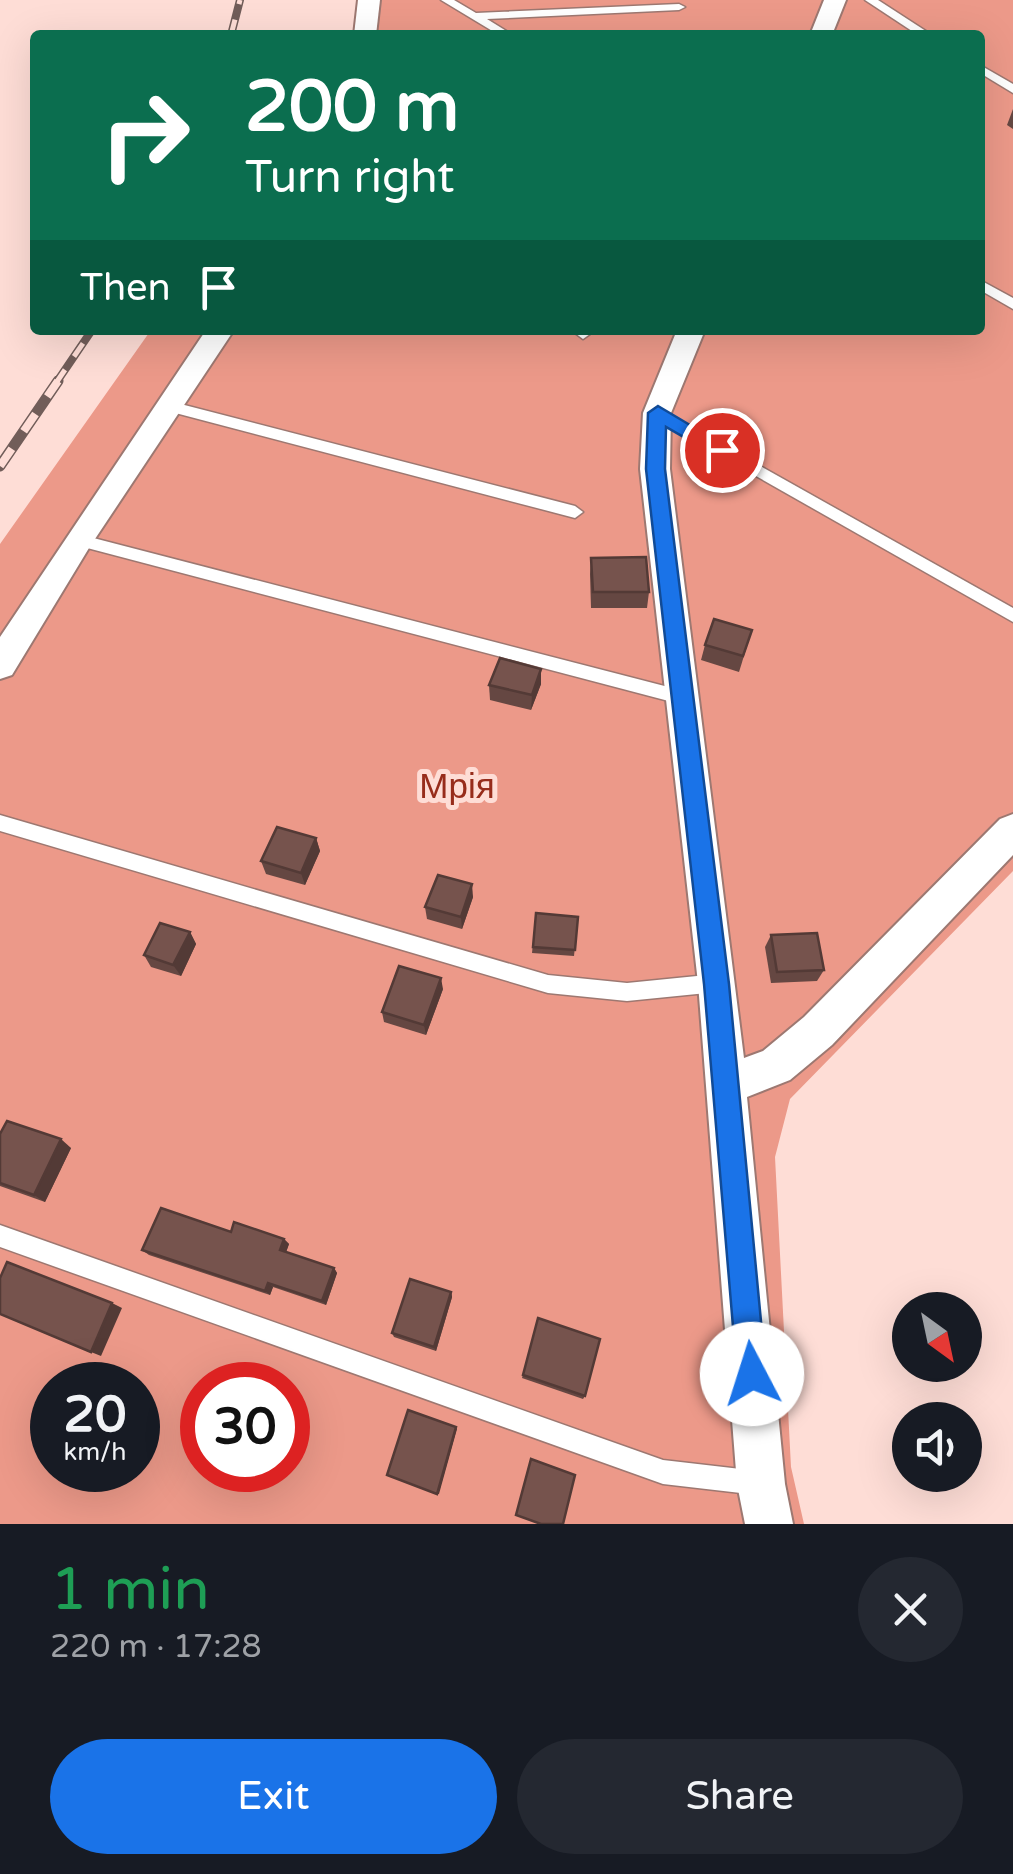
<!DOCTYPE html>
<html lang="en">
<head>
<meta charset="utf-8">
<style>
  :root { --surface:#171b24; --page:#242831; --text:#f1f3f6; --muted:#9ea1a6; --accent:#1a73e8 }
  body { margin:0; font-family:"Varela Round",sans-serif; background:var(--page); color:var(--text); height:100vh; display:flex; flex-direction:column; font-size:38px; white-space:nowrap }
  * { box-sizing:border-box; margin:0 }
  p { font-size:32px; color:var(--muted) }
  .icon { flex:none; width:55px; height:55px; fill:none; stroke:currentColor; stroke-width:2; stroke-linecap:round; stroke-linejoin:round }
  .map { position:relative; height:1524px; overflow:hidden }
  .side { display:flex; flex-direction:column; background:var(--surface); flex:1 }
  .side>* { flex:none }
  .top-card { position:absolute; left:30px; top:30px; width:955px; height:305px; border-radius:10px; box-shadow:0 10px 40px #0002; background:#0b6e4f; color:#fff; overflow:hidden }
  .needle { width:65px; rotate:147deg }
  .buttons { position:absolute; left:892px; top:1292px; display:grid; gap:20px }
  .buttons a { display:grid; place-items:center; width:90px; height:90px; border-radius:50%; background:var(--surface); box-shadow:0 10px 40px #0002; font-size:50px }
  .speed { position:absolute; left:30px; top:1362px; display:flex; gap:20px; font-size:50px; font-weight:700; text-align:center }
  .speed>* { display:grid; place-content:center; width:130px; height:130px; border-radius:50%; background:var(--surface); box-shadow:0 10px 40px #0002; line-height:1 }
  .speed small { font-size:25px; font-weight:400 }
  .speed .limit { border:15px solid #d22; background:#fff; color:#111 }
  .pin { position:absolute; display:grid; place-items:center; width:85px; height:85px; color:#fff; margin:-42px; border:5px solid #fff; border-radius:50%; box-shadow:0 2px 10px #0007 }
  .me { position:absolute; width:110px; margin:-55px; rotate:355deg; stroke-linejoin:round; filter:drop-shadow(0 0 8px #0008) }
  .turn { display:flex; align-items:center; gap:35px; height:210px; padding:0 50px; font-size:45px }
  .turn .icon { width:130px; height:130px; stroke-width:2.5 }
  .turn b { display:block; font-size:70px; line-height:85px }
  .then { display:flex; align-items:center; height:95px; padding:0 50px; background:#0003; gap:20px; font-size:38px }
  .round { display:grid; place-items:center; flex:none; width:105px; height:105px; border-radius:52px; background:var(--page) }
  .headline { display:flex; align-items:center; justify-content:space-between; height:170px; padding:0 50px }
  h1 { font-size:60px; font-weight:600; line-height:75px; color:#1e9e55 }
  .primary-button { display:flex; gap:20px; margin-top:auto; padding:20px 50px }
  .primary-button a { flex:1; height:115px; border-radius:60px; background:var(--accent); color:#fff; font-size:40px; font-weight:600; line-height:115px; text-align:center }
  .primary-button a+a { background:var(--page); color:var(--text) }
  .map>svg:first-child { display:block }
  .green { fill:#ec9989; fill-rule:evenodd }
  .lines { fill:none; stroke-linecap:round; stroke-linejoin:round }
  .service-casing { stroke:#9d7871; stroke-width:3 }
  .minor-casing { stroke:#9d7871; stroke-width:4 }
  .service { fill:#fff; fill-rule:evenodd }
  .minor { fill:#fff; fill-rule:evenodd }
  .rail-far1-casing { stroke:#715d59; stroke-width:8 }
  .rail-casing { stroke:#715d59; stroke-width:11 }
  .rail-far1 { stroke:#feddd6; stroke-width:5; stroke-dasharray:16; stroke-linecap:butt }
  .rail { stroke:#feddd6; stroke-width:8; stroke-dasharray:21; stroke-linecap:butt }
  .wall { fill:#654742 }
  .shaded-wall { fill:#533a36 }
  .building { fill:#76534d; stroke:#533a36; stroke-width:2.5 }
  .route { fill:#1a73e8; stroke:#114b97; stroke-width:2.5 }
  .labels { text-anchor:middle; dominant-baseline:central; stroke-width:10; stroke-linejoin:round; paint-order:stroke }
  .park-label { font-size:35px; fill:#972c1b; stroke:#feddd6 }
</style>
</head>
<body>
<div class="map">
<svg width="1013" height="1524" viewBox="0 0 1013 1524">
  <rect width="100%" height="100%" fill="#feddd6"/>
  <!-- green -->
  <path class="green" d="M358,0H1013V871L790,1099L775,1157L791,1467L804,1524H0V544L151,330H980V35H354ZM52,1385H138V1470H52ZM202,1385H288V1470H202Z"/>
  <g class="lines">
    <defs>
      <g id="service">
        <path d="M441,0H454L476,13L679,4L685,7L679,10L487,19L513,35H499Z"/>
        <path d="M865,0H878L932,35H918Z"/>
        <path d="M980,65L1013,84V93L980,73Z"/>
        <path d="M980,280L1013,298V309L980,290Z"/>
        <path d="M571,330H587L590,334L583,339Z"/>
        <path d="M169,401L575,506L583,512L575,518L164,410V402Z"/>
        <path d="M657,408L1013,608V622L652,417L650,413Z"/>
        <path d="M78,534L680,690L686,692L688,697L686,702L680,704L72,544L70,540Z"/>
        <path d="M0,815L548,975L627,983L717,974L724,976L727,983L724,990L717,992L627,1001L548,993L0,831Z"/>
        <path d="M0,1225L663,1460L758,1471L766,1475L770,1483L766,1491L758,1495L663,1484L0,1247Z"/>
      </g>
      <g id="minor">
        <path d="M358,0H380L376,35H354Z"/>
        <path d="M824,0H846L832,35H810Z"/>
        <path d="M206,330H234L89,548L12,675L0,679V637Z"/>
        <path d="M677,330H705L671,413L670,469L744,1058L763,1051L804,1017L1000,819L1013,814V855L832,1045L790,1080L747,1097L785,1484L793,1524H745L737,1484L698,983L640,469L643,413Z"/>
      </g>
    </defs>
    <!-- service casing -->
    <use href="#service" class="service-casing"/>
    <!-- minor casing -->
    <use href="#minor" class="minor-casing"/>
    <!-- service -->
    <use href="#service" class="service"/>
    <!-- minor -->
    <use href="#minor" class="minor"/>
    <defs>
      <g id="rail-far1">
        <path d="M231,35L240,0"/>
        <path d="M56,383L92,330"/>
      </g>
      <path id="rail" d="M0,466L58,381"/>
    </defs>
    <!-- rail-far1 casing -->
    <use href="#rail-far1" class="rail-far1-casing"/>
    <!-- rail casing -->
    <use href="#rail" class="rail-casing"/>
    <!-- rail-far1 -->
    <use href="#rail-far1" class="rail-far1"/>
    <!-- rail -->
    <use href="#rail" class="rail"/>
  </g>
  <!-- wall -->
  <g class="wall">
    <path d="M1013,109V129L1007,125Z"/>
    <path d="M591,558L649,592L647,608H591L590,574Z"/>
    <path d="M752,630L739,672L701,660L705,645Z"/>
    <path d="M541,669V684L531,710L490,700L489,685Z"/>
    <path d="M316,838L320,851L305,885L266,874L261,861Z"/>
    <path d="M473,897L462,929L427,919L425,907Z"/>
    <path d="M536,913L578,917L574,956L532,953Z"/>
    <path d="M190,932L196,944L181,976L151,967L144,955Z"/>
    <path d="M771,935L824,970L817,981L771,983L765,947Z"/>
    <path d="M443,989L426,1035L384,1022L382,1012Z"/>
    <path d="M0,1134L71,1148L45,1202L0,1186Z"/>
    <path d="M231,1232L284,1239L289,1244L286,1252L334,1268L337,1273L326,1305L273,1287L270,1295L149,1255L142,1250Z"/>
    <path d="M451,1292L452,1297L436,1351L394,1337L392,1333Z"/>
    <path d="M538,1318L585,1396L583,1399L522,1378Z"/>
  </g>
  <!-- shaded-wall -->
  <g class="shaded-wall">
    <path d="M541,669V684L531,710L532,695Z"/>
    <path d="M316,838L320,851L305,885L301,873Z"/>
    <path d="M472,884L473,897L462,929L461,917Z"/>
    <path d="M190,932L196,944L181,976L173,965Z"/>
    <path d="M441,978L443,989L426,1035L424,1025Z"/>
    <path d="M61,1139L71,1148L45,1202L34,1195Z"/>
    <path d="M284,1239L289,1244L285,1255L280,1250Z"/>
    <path d="M334,1268L337,1273L326,1305L322,1301Z"/>
    <path d="M268,1283L273,1287L270,1295L265,1291Z"/>
    <path d="M451,1292L452,1297L436,1351L434,1347Z"/>
    <path d="M112,1303L122,1308L101,1356L91,1352Z"/>
    <path d="M456,1427L457,1429L439,1494H437Z"/>
  </g>
  <!-- building -->
  <g class="building">
    <path d="M646,557L649,592H593L591,558Z"/>
    <path d="M714,619L752,630L743,656L705,645Z"/>
    <path d="M500,658L541,669L532,695L489,685Z"/>
    <path d="M277,827L316,838L301,873L261,861Z"/>
    <path d="M438,875L472,884L461,917L425,907Z"/>
    <path d="M536,913L578,917L575,950L533,947Z"/>
    <path d="M160,923L190,932L173,965L144,955Z"/>
    <path d="M817,933L824,970L777,972L771,935Z"/>
    <path d="M399,966L441,978L424,1025L382,1012Z"/>
    <path d="M7,1121L61,1139L34,1195L0,1183V1134Z"/>
    <path d="M161,1208L231,1232L234,1222L284,1239L280,1250L334,1268L322,1301L268,1283L265,1291L142,1250Z"/>
    <path d="M7,1262L112,1303L91,1352L0,1314V1278Z"/>
    <path d="M410,1279L451,1292L434,1347L392,1333Z"/>
    <path d="M538,1318L600,1339L585,1396L523,1375Z"/>
    <path d="M408,1410L456,1427L437,1494L387,1475Z"/>
    <path d="M531,1459L575,1475L563,1524H541L516,1515Z"/>
  </g>
  <!-- route -->
  <path class="route" d="M658,406L732,450L722,457L715,455L666,427L665,469L729,984L766,1374L762,1385L752,1389L741,1385L737,1374L704,984L646,469L648,413Z"/>
  <g class="labels">
    <!-- park labels -->
    <g class="park-label">
      <text x="457" y="787">Мрія</text>
    </g>
  </g>
</svg>
<div class="buttons">
<a><svg class="needle" viewBox="-14 -14 28 28"><path d="M0-13l5 13h-10z" fill="#e53935"/><path d="M0 13l5-13h-10z" fill="#9ea1a6"/></svg></a>
<a><svg class="icon" aria-label="sound" viewBox="0 0 24 24"><path d="M4 9h4l5-4v14l-5-4H4zM17 9q2 3 0 6"/></svg></a>
</div>
<div class="speed"><div>20<small>km/h</small></div><div class="limit">30</div></div>
<div class="pin" style="left:722px;top:450px;background:#d93025"><svg class="icon" aria-label="arrive" viewBox="0 0 24 24"><path d="M6 21V4h12l-3 4 3 4H6"/></svg></div>
<svg class="me" style="left:752px;top:1374px" viewBox="-20 -20 40 40"><circle r="19" fill="#fff"/><path d="M0-13L10 11 0 6-10 11z" fill="#1a73e8"/></svg>
<div class="top-card">
<div class="turn"><svg class="icon" aria-label="right" viewBox="0 0 24 24"><path d="M7 20v-9h11M14 6l5 5-5 5"/></svg><div><b>200 m</b>Turn right</div></div>
<div class="then">Then<svg class="icon" aria-label="arrive" viewBox="0 0 24 24"><path d="M6 21V4h12l-3 4 3 4H6"/></svg></div>
</div>
</div>
<section class="side">
<div class="headline"><div><h1>1 min</h1><p>220 m · 17:28</p></div><a class="round"><svg class="icon" aria-label="close" viewBox="0 0 24 24"><path d="M6 6l12 12M18 6L6 18"/></svg></a></div>
<div class="primary-button"><a>Exit</a><a>Share</a></div>
</section>
</body>
</html>
